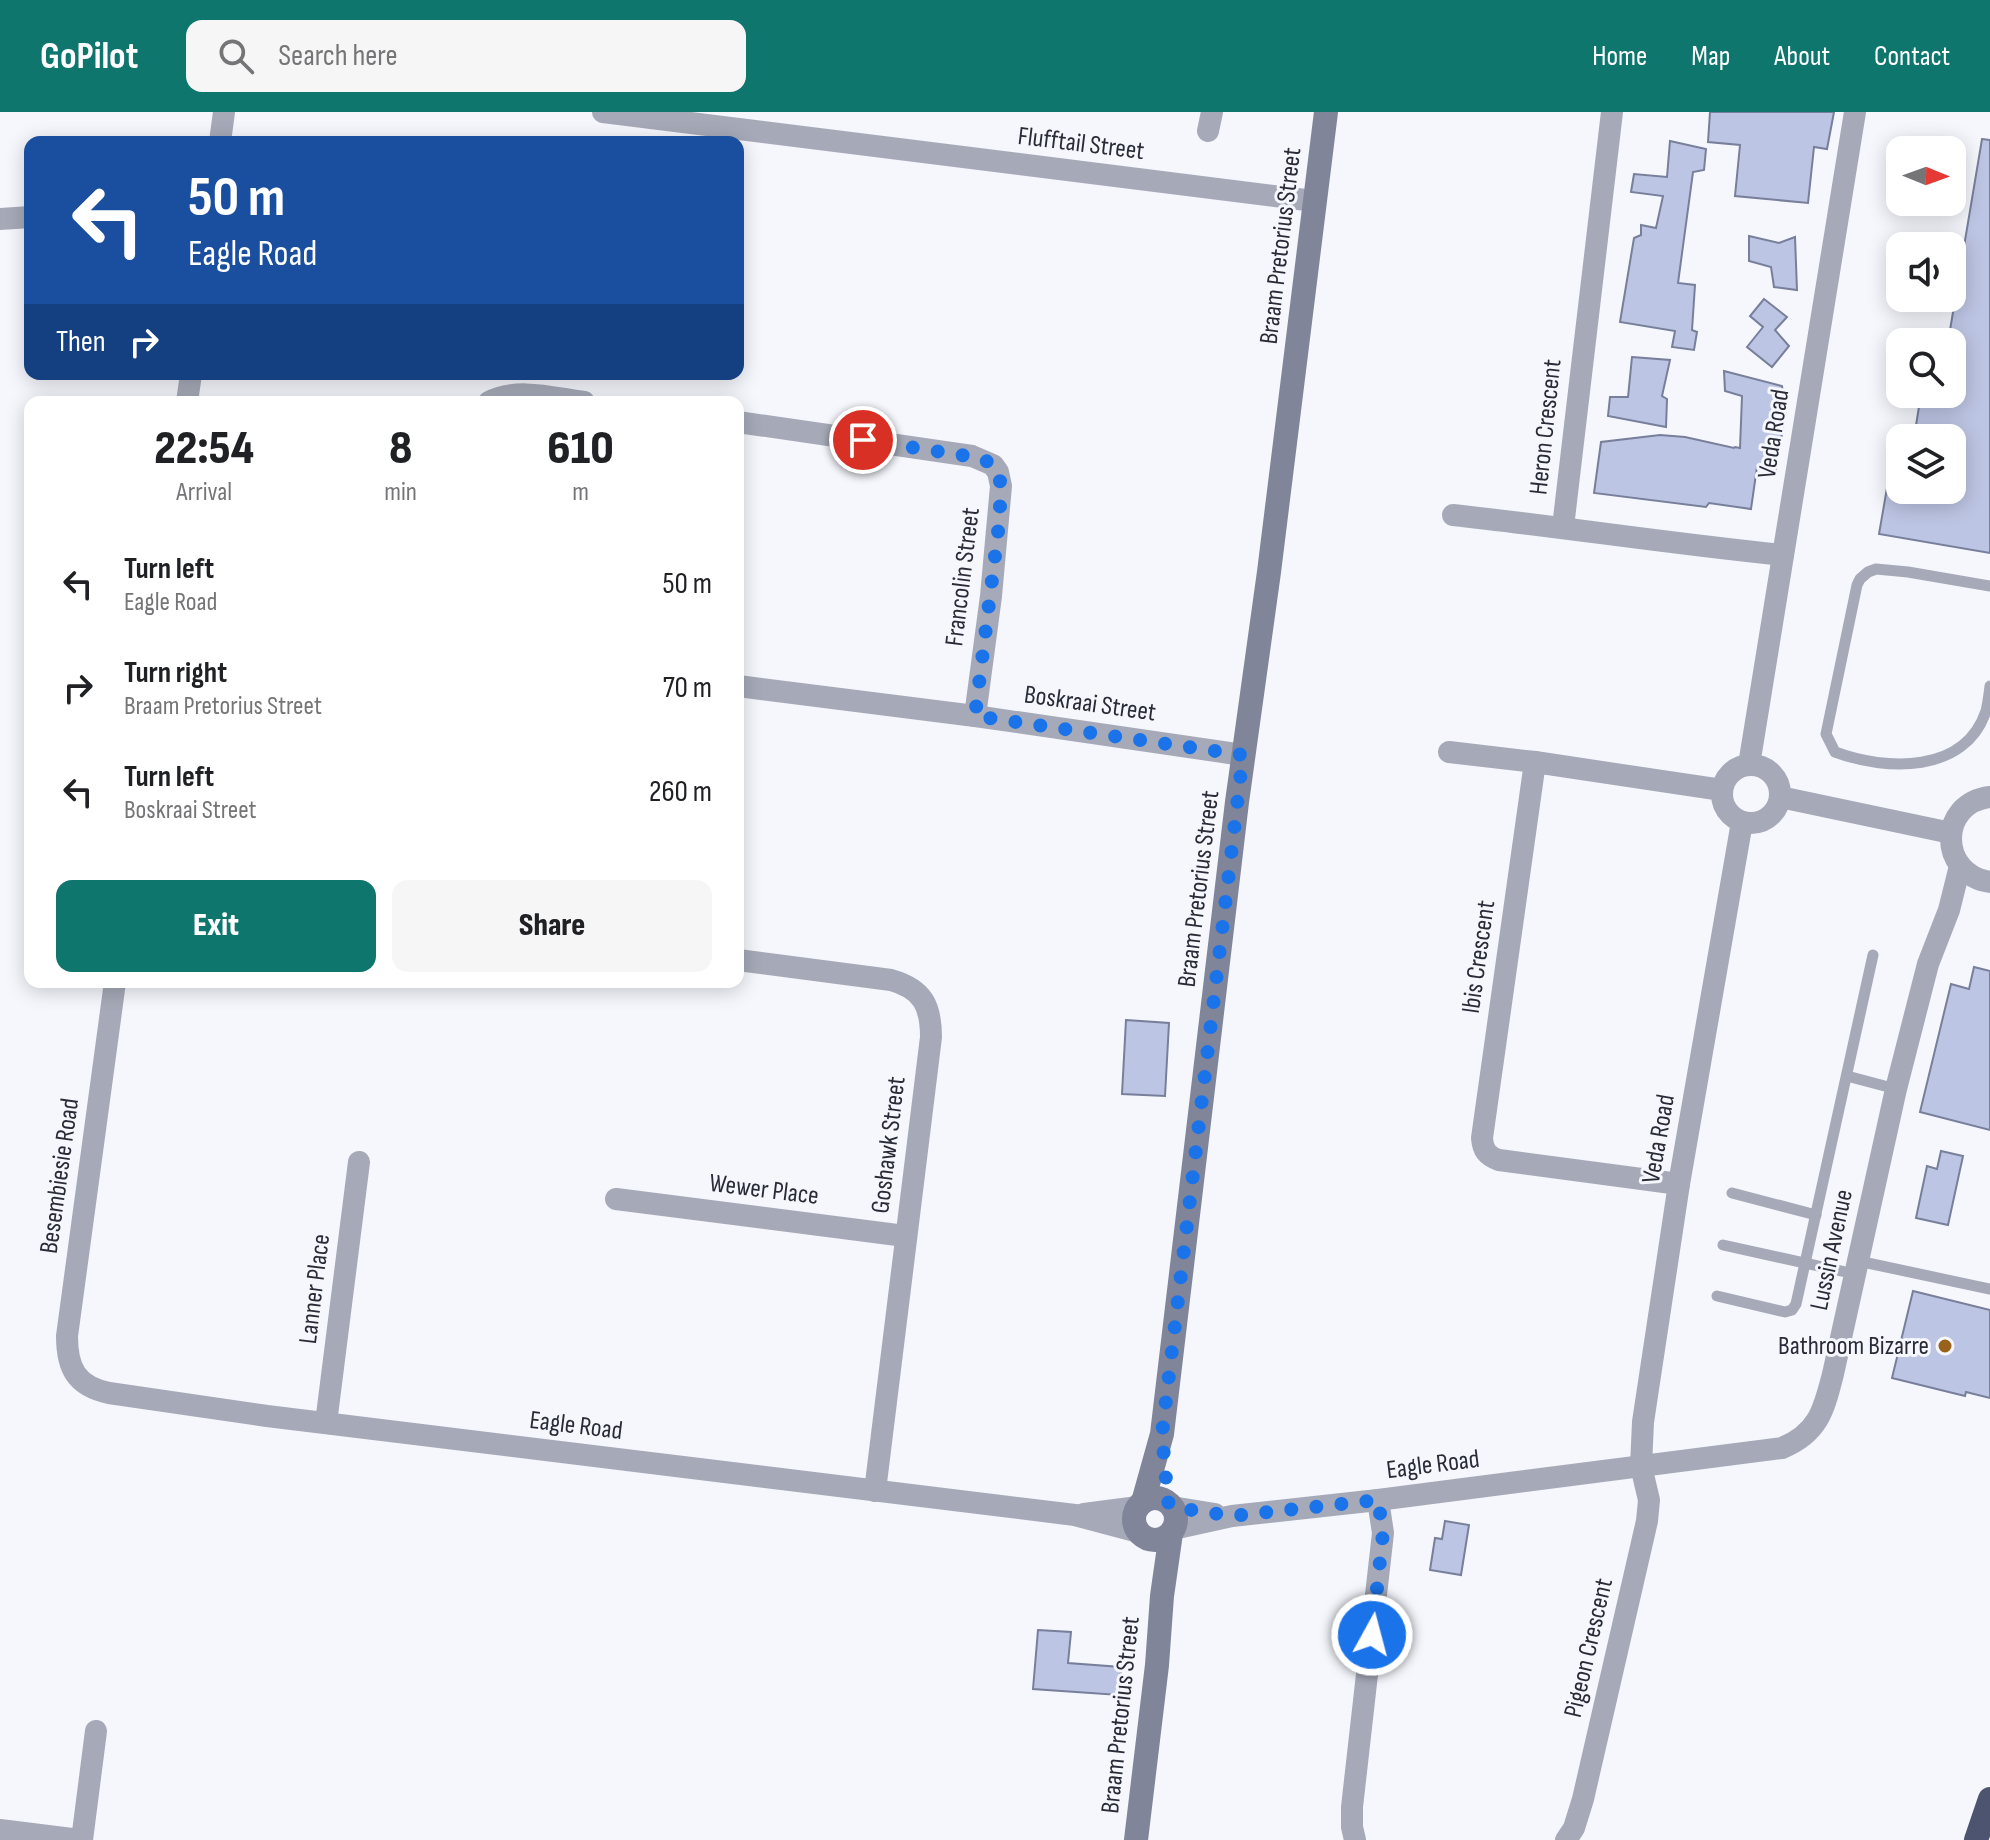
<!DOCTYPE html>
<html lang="en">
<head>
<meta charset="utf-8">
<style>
  :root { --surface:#fff; --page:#f6f6f6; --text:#202124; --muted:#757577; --accent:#0f766e }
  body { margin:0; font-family:"Sofia Sans Condensed",sans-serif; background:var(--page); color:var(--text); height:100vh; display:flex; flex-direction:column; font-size:30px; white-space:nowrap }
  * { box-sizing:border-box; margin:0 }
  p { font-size:26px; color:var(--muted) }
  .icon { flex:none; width:44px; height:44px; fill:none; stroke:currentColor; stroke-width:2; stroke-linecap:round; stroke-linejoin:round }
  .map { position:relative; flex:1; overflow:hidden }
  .sheet { position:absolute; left:24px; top:284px; width:720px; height:592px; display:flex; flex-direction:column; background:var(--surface); border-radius:16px; box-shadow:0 4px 20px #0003 }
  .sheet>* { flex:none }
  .guide { position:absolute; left:24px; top:24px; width:720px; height:244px; border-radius:16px; box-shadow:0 4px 20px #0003; background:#1a4fa0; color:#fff; overflow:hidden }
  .needle { width:52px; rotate:91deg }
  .buttons { position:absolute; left:1886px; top:24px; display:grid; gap:16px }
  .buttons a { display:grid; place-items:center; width:80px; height:80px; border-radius:16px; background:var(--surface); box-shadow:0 4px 20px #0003; font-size:40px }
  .pin { position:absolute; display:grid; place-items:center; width:68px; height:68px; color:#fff; margin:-34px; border:4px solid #fff; border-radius:50%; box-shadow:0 2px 8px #0007 }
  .me { position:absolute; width:88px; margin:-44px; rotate:7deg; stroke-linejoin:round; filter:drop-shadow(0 0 6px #0008) }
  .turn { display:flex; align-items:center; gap:28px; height:168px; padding:0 32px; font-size:36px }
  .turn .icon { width:104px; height:104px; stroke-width:2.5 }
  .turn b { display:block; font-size:56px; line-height:68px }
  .then { display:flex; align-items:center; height:76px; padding:0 32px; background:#0003; gap:16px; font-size:30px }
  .eta { display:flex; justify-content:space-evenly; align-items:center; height:136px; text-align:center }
  .eta b { font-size:48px; font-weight:800; line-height:56px }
  .action { display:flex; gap:16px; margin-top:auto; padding:16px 32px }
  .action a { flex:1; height:92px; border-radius:16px; background:var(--accent); color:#fff; font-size:32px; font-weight:800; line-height:92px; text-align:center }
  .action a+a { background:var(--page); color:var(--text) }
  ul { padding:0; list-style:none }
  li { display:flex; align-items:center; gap:24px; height:104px; padding:0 32px }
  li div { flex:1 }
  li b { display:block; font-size:30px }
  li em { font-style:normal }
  header { display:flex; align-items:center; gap:48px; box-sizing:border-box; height:112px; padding:0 40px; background:var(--accent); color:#fff }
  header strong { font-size:38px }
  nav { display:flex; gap:44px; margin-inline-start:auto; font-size:28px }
  .search { width:560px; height:72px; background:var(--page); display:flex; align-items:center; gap:20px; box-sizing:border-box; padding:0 28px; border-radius:16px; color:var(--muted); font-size:30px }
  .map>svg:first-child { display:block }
  .building { fill:#bdc5e4; stroke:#777f9b; stroke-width:2 }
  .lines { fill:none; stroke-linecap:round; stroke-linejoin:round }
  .lane { stroke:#a6aab8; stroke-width:11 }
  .street { stroke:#a6aab8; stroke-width:22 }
  .secondary { stroke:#808599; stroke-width:24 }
  .highway { stroke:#4d546f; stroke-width:24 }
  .route { stroke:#1a73e8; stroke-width:14; stroke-dasharray:0 25.2 }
  .poi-dot { fill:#98621a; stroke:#f5f7fd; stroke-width:3 }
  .labels { text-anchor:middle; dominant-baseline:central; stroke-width:6; stroke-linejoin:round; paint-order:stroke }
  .street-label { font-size:26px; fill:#292c38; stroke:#f5f7fd }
  .poi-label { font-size:26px; fill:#292c38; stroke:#f5f7fd; text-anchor:end }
</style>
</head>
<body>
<header>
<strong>GoPilot</strong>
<div class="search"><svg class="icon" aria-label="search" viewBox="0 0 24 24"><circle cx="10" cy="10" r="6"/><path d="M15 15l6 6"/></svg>Search here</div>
<nav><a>Home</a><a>Map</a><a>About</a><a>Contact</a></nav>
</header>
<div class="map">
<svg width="1990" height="1728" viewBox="0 0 1990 1728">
  <rect width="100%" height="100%" fill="#f5f7fd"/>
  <!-- building -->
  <g class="building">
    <path d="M1710,0H1834L1827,37L1814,35L1808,91L1735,84L1740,33L1708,30Z"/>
    <path d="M1982,27L1990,28V441L1879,422L1892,347L1900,348V378H1923L1943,381V378H1952V326H1914L1921,282H1952V230H1948Z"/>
    <path d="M1670,29L1706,37L1704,58L1693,60L1678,171L1695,173L1692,218L1697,220L1694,238L1672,235L1675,219L1620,210L1634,126L1641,123V113L1656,116L1663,84L1631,80L1634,62L1667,65Z"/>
    <path d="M1749,124L1779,131L1795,125L1797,178L1774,175L1771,155L1749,149Z"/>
    <path d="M1764,187L1787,205L1775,218L1789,234L1772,255L1747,235L1763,215L1750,204Z"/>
    <path d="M1632,245L1670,248L1662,284L1667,287L1666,315L1608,304L1610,285H1628Z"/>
    <path d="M1724,259L1782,274L1786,299L1780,333L1776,332V357L1757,355L1751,397L1709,391L1706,395L1594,381L1601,330L1660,323L1685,325L1734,336L1735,335L1740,336L1742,284L1725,279Z"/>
    <path d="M1974,855L1990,859V1018L1920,1000L1951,872L1969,877Z"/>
    <path d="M1126,908L1169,911L1165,984L1122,982Z"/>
    <path d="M1941,1039L1963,1044L1948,1113L1916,1106L1927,1054L1937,1057Z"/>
    <path d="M1913,1179L1990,1198V1286L1966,1280L1965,1284L1892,1266Z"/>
    <path d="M1445,1409L1469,1413L1461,1463L1430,1458L1435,1426L1442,1427Z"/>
    <path d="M1038,1518L1071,1520L1068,1551L1121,1555L1119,1583L1033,1577Z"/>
  </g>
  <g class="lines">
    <!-- lane -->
    <g class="lane">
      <path d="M1990,474L1908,460L1876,457L1868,460L1860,467L1857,473L1826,622L1835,640C1886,659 1965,662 1986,599C1988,591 1989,582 1990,574"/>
      <path d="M1847,964L1896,977"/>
      <path d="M1732,1081L1816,1103"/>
      <path d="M1723,1133L1855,1162"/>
      <path d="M1858,1149L1990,1177"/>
      <path d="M1717,1184L1785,1200L1792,1198L1796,1192L1873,843"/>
    </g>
    <!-- street -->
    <g class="street">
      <path d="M603,0L1314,89"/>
      <path d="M1208,19L1212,0"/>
      <path d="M220,30L224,0"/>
      <path d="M0,107L30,105"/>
      <path d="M187,290L191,262"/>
      <path d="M489,290C517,275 554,286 584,290"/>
      <path d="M738,310L972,344L993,353L998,360L1001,374L991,484L975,604"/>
      <path d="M1453,403C1563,415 1673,432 1783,443"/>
      <path d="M1563,415L1612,0"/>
      <path d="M738,574L975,604L1243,643"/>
      <path d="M1449,640L1535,650L1722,678"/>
      <path d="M1535,650L1482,1026C1483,1038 1487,1044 1499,1048L1679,1072"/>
      <circle cx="1751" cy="682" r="29"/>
      <path d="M1749,653L1855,0"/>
      <path d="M1780,685L1951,721"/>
      <path d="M1990,685C1938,691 1938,762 1990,770"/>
      <path d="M738,848L891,868C923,877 931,894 931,925L875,1379"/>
      <path d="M115,870L67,1224C67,1256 76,1274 109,1281L267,1304L1075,1403L1139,1420"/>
      <path d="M616,1087L905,1124"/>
      <path d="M326,1311L359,1050"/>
      <path d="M1172,1395L1215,1402"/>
      <path d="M1084,1402L1138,1395"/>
      <path d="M1173,1417L1232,1404L1378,1388L1782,1336C1819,1321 1824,1297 1833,1262L1896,977L1928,852L1949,798L1960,754"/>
      <path d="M0,1718L80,1728"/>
      <path d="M82,1728L96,1619"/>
      <path d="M1355,1728L1352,1715V1695L1383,1421L1378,1388"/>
      <path d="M1566,1728L1574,1716L1583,1687L1647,1409L1649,1388L1641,1354L1643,1310L1679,1072L1742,710"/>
    </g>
    <!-- secondary -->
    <g class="secondary">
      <circle cx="1155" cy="1407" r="21"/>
      <path d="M1143,1390L1162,1322L1237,690L1269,460L1326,0"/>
      <path d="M1136,1728L1157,1553L1162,1484L1171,1421"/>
    </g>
    <!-- highway -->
    <path class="highway" d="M1976,1728L1990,1687"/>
  </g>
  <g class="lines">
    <!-- route -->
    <path class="route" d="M863,328L981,346L993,353L1000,366V404L975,604L1243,643L1162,1322L1168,1390L1172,1395L1232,1404L1378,1388L1383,1421L1372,1523"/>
  </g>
  <!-- markers -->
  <circle class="poi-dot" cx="1945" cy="1234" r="8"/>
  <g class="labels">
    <!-- street labels -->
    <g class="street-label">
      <text transform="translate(1081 32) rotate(7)">Flufftail Street</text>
      <text transform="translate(1281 134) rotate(-83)">Braam Pretorius Street</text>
      <text transform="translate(1546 315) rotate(-84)">Heron Crescent</text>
      <text transform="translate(1774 322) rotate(-81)">Veda Road</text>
      <text transform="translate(963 465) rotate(-83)">Francolin Street</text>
      <text transform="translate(1090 592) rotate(8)">Boskraai Street</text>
      <text transform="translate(1199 777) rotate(-83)">Braam Pretorius Street</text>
      <text transform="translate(1479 845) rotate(-82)">Ibis Crescent</text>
      <text transform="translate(1659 1027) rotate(-80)">Veda Road</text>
      <text transform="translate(889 1033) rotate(-83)">Goshawk Street</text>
      <text transform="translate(60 1064) rotate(-82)">Besembiesie Road</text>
      <text transform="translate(764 1078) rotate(7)">Wewer Place</text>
      <text transform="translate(1832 1138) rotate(-78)">Lussin Avenue</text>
      <text transform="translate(315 1177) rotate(-83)">Lanner Place</text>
      <text transform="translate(576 1314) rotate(7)">Eagle Road</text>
      <text transform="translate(1433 1353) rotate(-7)">Eagle Road</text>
      <text transform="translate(1589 1536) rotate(-77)">Pigeon Crescent</text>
      <text transform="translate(1121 1603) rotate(-84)">Braam Pretorius Street</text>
    </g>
    <!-- poi labels -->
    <g class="poi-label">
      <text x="1929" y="1234">Bathroom Bizarre</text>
    </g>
  </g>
</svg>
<div class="buttons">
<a><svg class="needle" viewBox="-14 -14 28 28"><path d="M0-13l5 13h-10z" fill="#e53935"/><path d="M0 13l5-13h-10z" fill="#757577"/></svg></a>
<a><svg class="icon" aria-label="sound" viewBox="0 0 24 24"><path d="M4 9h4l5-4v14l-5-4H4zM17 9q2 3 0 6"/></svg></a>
<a><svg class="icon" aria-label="search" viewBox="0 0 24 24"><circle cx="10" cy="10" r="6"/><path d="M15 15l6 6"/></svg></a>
<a><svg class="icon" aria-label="layers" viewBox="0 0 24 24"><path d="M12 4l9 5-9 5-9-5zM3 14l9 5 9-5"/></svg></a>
</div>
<div class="pin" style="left:863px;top:328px;background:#d93025"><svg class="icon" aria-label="arrive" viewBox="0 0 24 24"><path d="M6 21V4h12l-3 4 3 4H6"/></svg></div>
<svg class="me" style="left:1372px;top:1523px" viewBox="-20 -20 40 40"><circle r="17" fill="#1a73e8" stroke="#fff" stroke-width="3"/><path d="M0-11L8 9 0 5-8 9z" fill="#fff"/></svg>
<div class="guide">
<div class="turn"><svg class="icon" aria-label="left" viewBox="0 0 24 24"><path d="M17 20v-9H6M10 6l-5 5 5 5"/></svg><div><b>50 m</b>Eagle Road</div></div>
<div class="then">Then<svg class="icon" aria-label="right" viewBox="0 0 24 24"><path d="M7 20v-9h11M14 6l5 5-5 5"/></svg></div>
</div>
<section class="sheet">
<div class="eta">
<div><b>22:54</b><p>Arrival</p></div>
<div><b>8</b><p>min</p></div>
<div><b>610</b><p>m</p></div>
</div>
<ul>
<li><svg class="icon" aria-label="left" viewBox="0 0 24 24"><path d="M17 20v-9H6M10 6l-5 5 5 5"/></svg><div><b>Turn left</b><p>Eagle Road</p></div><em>50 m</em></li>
<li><svg class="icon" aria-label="right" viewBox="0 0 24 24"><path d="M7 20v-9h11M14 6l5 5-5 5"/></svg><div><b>Turn right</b><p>Braam Pretorius Street</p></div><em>70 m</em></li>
<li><svg class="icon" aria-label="left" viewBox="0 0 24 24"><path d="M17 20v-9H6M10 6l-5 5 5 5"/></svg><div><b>Turn left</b><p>Boskraai Street</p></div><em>260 m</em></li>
</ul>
<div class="action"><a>Exit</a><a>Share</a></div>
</section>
</div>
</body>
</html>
